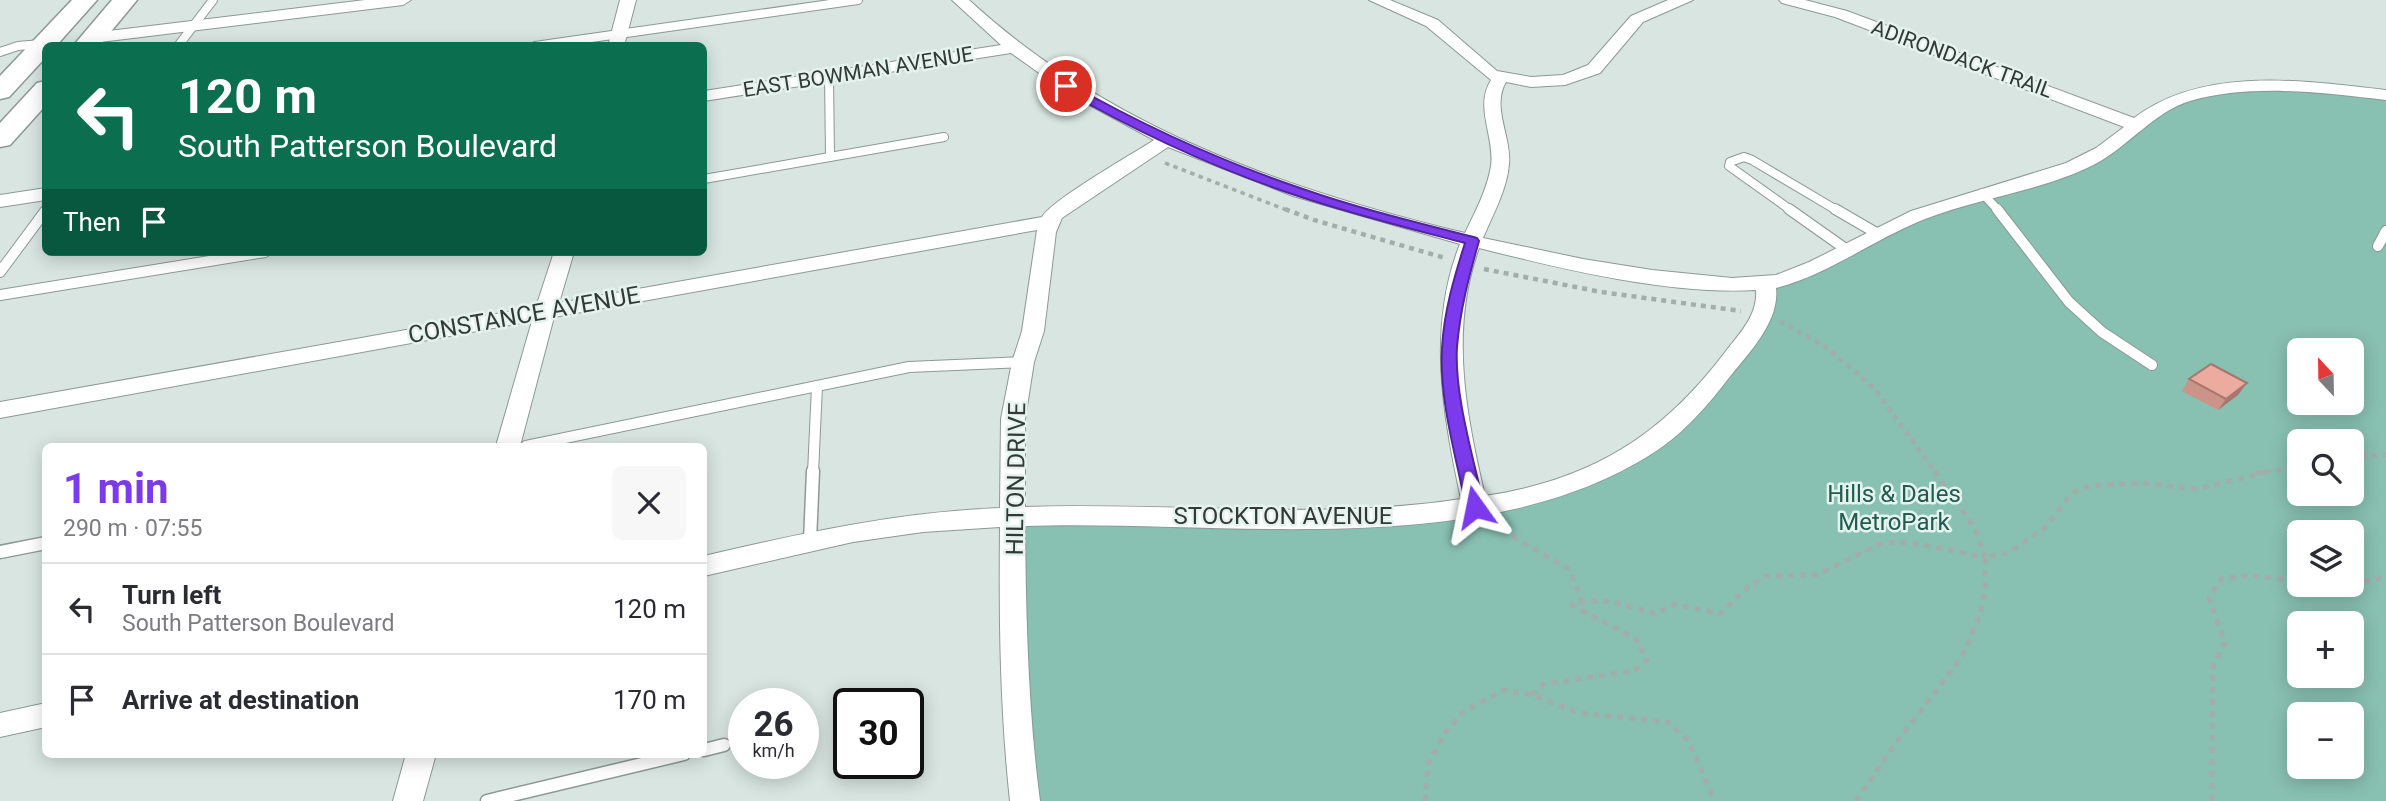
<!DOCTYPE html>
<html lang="en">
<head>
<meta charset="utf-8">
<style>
  :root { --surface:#fff; --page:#f7f7f7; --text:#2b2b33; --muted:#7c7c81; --line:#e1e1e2; --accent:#7c3aed }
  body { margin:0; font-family:Roboto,sans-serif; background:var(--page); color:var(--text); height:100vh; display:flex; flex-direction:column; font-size:26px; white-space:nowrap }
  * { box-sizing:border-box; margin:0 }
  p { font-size:23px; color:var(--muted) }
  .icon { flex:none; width:38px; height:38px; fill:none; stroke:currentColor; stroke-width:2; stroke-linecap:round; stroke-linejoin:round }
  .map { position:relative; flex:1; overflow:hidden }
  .sheet { position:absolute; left:42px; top:443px; width:665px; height:315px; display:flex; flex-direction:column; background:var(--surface); border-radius:10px; box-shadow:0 4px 18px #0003 }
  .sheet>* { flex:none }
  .hud { position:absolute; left:42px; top:42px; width:665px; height:214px; border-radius:10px; box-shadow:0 4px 18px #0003; background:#0b6e4f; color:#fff; overflow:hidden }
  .needle { width:46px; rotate:338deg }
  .controls { position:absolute; left:2287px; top:338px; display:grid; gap:14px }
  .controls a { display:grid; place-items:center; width:77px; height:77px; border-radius:10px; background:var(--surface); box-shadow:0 4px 18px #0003; font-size:35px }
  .speed { position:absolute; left:728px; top:688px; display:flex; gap:14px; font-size:35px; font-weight:700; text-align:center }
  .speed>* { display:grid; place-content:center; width:91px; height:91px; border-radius:50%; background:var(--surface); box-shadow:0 4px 18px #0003; line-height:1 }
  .speed small { font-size:18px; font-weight:400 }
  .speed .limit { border:4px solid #111; border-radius:10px; background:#fff; color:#111 }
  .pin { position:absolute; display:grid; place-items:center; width:60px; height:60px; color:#fff; margin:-30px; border:4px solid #fff; border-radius:50%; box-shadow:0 2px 7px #0007 }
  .me { position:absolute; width:77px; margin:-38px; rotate:348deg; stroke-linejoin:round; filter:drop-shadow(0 0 5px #0008) }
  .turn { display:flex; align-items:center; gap:24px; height:147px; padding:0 21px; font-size:32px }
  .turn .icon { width:91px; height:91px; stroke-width:2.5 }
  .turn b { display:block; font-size:49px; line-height:60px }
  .then { display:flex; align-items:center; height:66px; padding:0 21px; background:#0003; gap:14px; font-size:26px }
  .round { display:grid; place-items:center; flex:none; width:74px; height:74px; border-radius:10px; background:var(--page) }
  .summary { display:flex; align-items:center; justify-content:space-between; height:119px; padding:0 21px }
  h1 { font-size:42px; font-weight:700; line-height:52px; color:var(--accent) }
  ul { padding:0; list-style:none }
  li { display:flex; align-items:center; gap:21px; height:91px; padding:0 21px; border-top:2px solid var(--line) }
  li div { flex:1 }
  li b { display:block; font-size:26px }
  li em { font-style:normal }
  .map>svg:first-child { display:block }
  .green { fill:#88c0b1; fill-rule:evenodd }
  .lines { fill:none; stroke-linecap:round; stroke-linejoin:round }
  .service-far2-casing { stroke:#8c9995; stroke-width:10 }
  .service-far1-casing { stroke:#8c9995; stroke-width:12 }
  .service-casing { stroke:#8c9995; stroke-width:15 }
  .minor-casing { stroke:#8c9995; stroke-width:2 }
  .primary-casing { stroke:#8c9995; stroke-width:3 }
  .path-far2 { stroke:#a3adaa; stroke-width:3.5; stroke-dasharray:4.5 4.5; stroke-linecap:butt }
  .path-far1 { stroke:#a3adaa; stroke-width:4.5; stroke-dasharray:5 5; stroke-linecap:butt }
  .path { stroke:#a3adaa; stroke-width:5; stroke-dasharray:6 6; stroke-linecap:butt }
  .service-far2 { stroke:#fff; stroke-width:8 }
  .service-far1 { stroke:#fff; stroke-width:10 }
  .service { stroke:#fff; stroke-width:12 }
  .minor { fill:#fff; fill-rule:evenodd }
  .primary { fill:#fff; fill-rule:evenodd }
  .wall { fill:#ca9489 }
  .shaded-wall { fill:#a4786f }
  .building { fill:#ebac9f; stroke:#a4786f; stroke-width:2 }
  .route { fill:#7c3aed; stroke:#51269a; stroke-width:2 }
  .labels { text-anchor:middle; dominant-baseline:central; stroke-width:5; stroke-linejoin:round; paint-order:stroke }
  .far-street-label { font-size:21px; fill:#343938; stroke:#e5f3ef }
  .street-label { font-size:24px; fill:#343938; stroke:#e5f3ef }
  .park-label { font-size:24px; fill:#225c50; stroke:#e5f3ef }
</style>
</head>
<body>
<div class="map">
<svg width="2386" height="801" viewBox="0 0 2386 801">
  <rect width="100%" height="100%" fill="#d8e5e1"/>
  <!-- green -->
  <path class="green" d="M2281,89L2386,95V801H1025L1014,518L1195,516L1496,503L1653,442L1761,319L1765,283L1892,226L2069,168L2150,113L2212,92ZM2300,350H2352V402H2300ZM2300,441H2352V494H2300ZM2300,532H2352V584H2300ZM2300,623H2352V676H2300ZM2300,714H2352V766H2300Z"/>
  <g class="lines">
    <defs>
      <g id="service-far2">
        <path d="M178,46L213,0"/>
        <path d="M535,46L858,0"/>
        <path d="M0,52L18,46L41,44"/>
        <path d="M829,77L830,157"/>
        <path d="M704,179L944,137"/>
        <path d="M1982,193L1999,211"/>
        <path d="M1792,211L1729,166L1730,162L1744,157L1752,160L1838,211"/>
      </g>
      <g id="service-far1">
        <path d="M1789,209L1847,250"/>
        <path d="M1835,209L1878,234"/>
        <path d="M1997,209L2069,302L2102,332L2152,365"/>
        <path d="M2378,246L2386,231"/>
        <path d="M0,272L46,210"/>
        <path d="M0,295L265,252"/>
        <path d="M526,446L909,367L1023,362"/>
        <path d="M813,473L817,386"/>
      </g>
      <g id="service">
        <path d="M810,541L813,471"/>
        <path d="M0,552L46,543"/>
        <path d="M704,750L724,745"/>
        <path d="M487,801L684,754"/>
      </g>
      <g id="minor">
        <path d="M365,0H411L403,5L92,43L84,38L92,33Z"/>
        <path d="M620,0H636L624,46H608Z"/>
        <path d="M952,0H969C1107,127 1285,190 1465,233C1475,212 1487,190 1491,166C1495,137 1474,107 1491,80L1426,26L1369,0H1390L1438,20L1497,71L1531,77L1563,75L1588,65L1631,16L1668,0H1693L1643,22L1600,73L1565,85L1531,87L1506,82C1491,107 1512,138 1509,164C1507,190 1493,214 1483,238L1583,259L1652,270L1732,278L1776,275L1809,262L1911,211L2066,163L2096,148L2124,127L1835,17L1782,3L1779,0H1805L1847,11L2134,118C2204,65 2305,81 2386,90V100C2323,93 2252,83 2190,101C2154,112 2130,145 2097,163C2044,191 1981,197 1925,219C1874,239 1830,274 1776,288C1780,322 1748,354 1728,379C1709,404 1688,428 1662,447C1491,565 1223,519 1025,526C1026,618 1028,709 1040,801H1010C1000,709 999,619 1000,527L923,532L853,542L704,576V556C802,533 898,512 1000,508L1001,419L1012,362L1022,331L1037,230L554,317L520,446H496L532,321L0,418V402L536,307L554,252H574L559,303L1042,217C1053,199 1131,155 1154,140L1067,93L1011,53L704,101V91L1001,45ZM1168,147L1293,196L1460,244C1427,327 1443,415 1461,499C1317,521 1170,502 1025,507V419L1034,362L1044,331L1056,232L1062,218ZM1479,248C1562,269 1670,295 1756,290C1758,315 1740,333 1726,351C1662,436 1591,480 1485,496C1466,414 1449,330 1479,248Z"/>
        <path d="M46,188V200L0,207V195Z"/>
        <path d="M46,703V727L0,737V713Z"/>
        <path d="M406,754H436L423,801H393Z"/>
      </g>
      <g id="primary">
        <path d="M72,0H97L56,46H46V57L9,97L0,99V76Z"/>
        <path d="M112,0H137L99,46H73Z"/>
        <path d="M46,81V105L10,145L0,147V123L37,83Z"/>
      </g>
    </defs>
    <!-- service-far2 casing -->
    <use href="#service-far2" class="service-far2-casing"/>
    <!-- service-far1 casing -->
    <use href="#service-far1" class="service-far1-casing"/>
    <!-- service casing -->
    <use href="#service" class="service-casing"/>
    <!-- minor casing -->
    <use href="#minor" class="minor-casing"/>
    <!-- primary casing -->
    <use href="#primary" class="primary-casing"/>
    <!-- path-far2 -->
    <path class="path-far2" d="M1165,163L1289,211"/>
    <!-- path-far1 -->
    <g class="path-far1">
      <path d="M1285,209L1314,220L1445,258"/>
      <path d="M1484,269L1601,292L1741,311"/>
      <path d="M1780,321L1826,347L1875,389L1936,473"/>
      <path d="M2352,456L2386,455"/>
      <path d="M2256,473L2300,468"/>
    </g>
    <!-- path -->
    <g class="path">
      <path d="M1934,471L1975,528L1985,557"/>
      <path d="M1492,524L1570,570L1581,600"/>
      <path d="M2352,582L2371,581L2386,576"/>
      <path d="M1532,695L1544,684L1634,671L1647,660L1636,639L1572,605C1600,595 1628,606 1655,614L1675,604L1720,614L1748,587L1766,576L1817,575L1877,545L1896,542L1919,544L1984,557"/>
      <path d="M1425,801L1428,764L1444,734L1464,711L1504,690L1532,695L1579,713L1667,722L1688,740L1715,801"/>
      <path d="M1856,801L1893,747L1962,657L1981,613L1985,587V557L2008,553L2045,528L2072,493L2090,486L2142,483L2197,489L2271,471"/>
      <path d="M2212,801L2213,666L2225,643L2209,598L2222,578L2253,576L2300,581"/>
    </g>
    <!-- service-far2 -->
    <use href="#service-far2" class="service-far2"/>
    <!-- service-far1 -->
    <use href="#service-far1" class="service-far1"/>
    <!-- service -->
    <use href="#service" class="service"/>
    <!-- minor -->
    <use href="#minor" class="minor"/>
    <!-- primary -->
    <use href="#primary" class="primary"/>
  </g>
  <!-- wall -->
  <path class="wall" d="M2189,379L2247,383L2238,395L2218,410L2182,391Z"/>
  <!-- shaded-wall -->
  <path class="shaded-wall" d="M2247,383L2238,395L2218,410L2226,399Z"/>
  <!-- building -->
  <path class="building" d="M2211,364L2247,383L2226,399L2189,379Z"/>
  <!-- route -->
  <path class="route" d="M1062,84H1070C1144,126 1223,162 1303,189C1360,209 1419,223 1477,238L1479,241C1469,276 1460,310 1457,347C1454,395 1474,459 1484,507L1481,511H1469L1466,507C1456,456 1439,400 1442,348C1444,311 1454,278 1465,243C1408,228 1351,214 1295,195C1214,168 1135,131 1062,89Z"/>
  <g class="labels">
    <!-- far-street labels -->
    <g class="far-street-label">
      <text transform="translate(1962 59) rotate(20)">ADIRONDACK TRAIL</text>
      <text transform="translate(858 72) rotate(-9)">EAST BOWMAN AVENUE</text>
    </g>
    <!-- street labels -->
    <g class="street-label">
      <text transform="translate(524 315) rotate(-10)">CONSTANCE AVENUE</text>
      <text transform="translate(1016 479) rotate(-89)">HILTON DRIVE</text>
      <text x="1283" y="516">STOCKTON AVENUE</text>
    </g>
    <!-- park labels -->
    <g class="park-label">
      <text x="1894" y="494">Hills &amp; Dales<tspan x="1894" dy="28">MetroPark</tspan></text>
    </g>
  </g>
</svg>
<div class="controls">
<a><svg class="needle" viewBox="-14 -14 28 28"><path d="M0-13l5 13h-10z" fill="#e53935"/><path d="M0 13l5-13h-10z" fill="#7c7c81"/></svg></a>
<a><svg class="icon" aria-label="search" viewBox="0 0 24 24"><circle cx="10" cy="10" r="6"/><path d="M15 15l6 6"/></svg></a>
<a><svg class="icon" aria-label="layers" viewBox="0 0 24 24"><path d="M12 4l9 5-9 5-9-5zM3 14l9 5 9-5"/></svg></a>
<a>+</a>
<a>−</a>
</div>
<div class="speed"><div>26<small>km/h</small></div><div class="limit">30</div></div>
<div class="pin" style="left:1066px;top:86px;background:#d93025"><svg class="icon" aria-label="arrive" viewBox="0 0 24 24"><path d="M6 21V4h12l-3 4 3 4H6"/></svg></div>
<svg class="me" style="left:1475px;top:507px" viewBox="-20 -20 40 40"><path d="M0-17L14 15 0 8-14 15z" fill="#7c3aed" stroke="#fff" stroke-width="4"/></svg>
<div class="hud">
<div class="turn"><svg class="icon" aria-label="left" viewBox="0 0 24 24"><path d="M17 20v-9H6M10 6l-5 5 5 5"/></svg><div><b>120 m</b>South Patterson Boulevard</div></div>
<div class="then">Then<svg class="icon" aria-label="arrive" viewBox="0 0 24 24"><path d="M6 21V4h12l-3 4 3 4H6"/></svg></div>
</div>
<section class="sheet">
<div class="summary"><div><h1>1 min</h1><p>290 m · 07:55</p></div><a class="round"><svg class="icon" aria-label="close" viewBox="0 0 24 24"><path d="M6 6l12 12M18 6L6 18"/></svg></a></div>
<ul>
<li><svg class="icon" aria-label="left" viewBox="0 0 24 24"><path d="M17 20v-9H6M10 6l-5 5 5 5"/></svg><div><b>Turn left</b><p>South Patterson Boulevard</p></div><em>120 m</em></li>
<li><svg class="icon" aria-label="arrive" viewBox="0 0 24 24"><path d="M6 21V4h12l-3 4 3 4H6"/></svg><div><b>Arrive at destination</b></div><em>170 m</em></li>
</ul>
</section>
</div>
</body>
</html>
